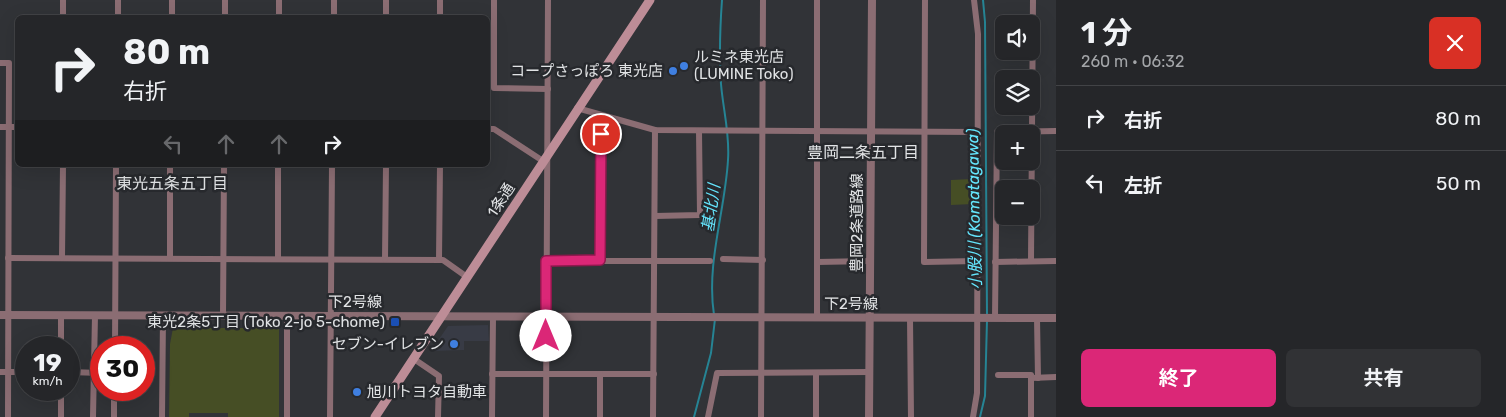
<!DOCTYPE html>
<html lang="ja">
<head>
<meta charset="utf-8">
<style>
  :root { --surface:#252629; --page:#313235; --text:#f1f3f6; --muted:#a3a5a8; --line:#424346; --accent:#db2777 }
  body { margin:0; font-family:Rubik,"Noto Sans JP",sans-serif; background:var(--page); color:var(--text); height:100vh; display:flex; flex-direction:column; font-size:19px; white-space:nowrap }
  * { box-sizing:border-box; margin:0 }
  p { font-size:16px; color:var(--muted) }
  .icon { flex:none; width:28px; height:28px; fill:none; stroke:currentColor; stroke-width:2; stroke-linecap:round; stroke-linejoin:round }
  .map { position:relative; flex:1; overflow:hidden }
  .panel { display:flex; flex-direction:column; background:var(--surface); width:450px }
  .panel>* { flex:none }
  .top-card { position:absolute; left:15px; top:15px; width:475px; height:152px; border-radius:8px; box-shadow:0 5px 20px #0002,0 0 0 1px var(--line); background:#252629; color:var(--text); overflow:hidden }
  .controls { position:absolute; left:995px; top:15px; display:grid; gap:10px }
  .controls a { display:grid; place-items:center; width:45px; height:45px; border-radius:8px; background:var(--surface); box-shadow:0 5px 20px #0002,0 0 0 1px var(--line); font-size:25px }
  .speed { position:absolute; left:15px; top:336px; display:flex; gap:10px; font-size:25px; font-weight:700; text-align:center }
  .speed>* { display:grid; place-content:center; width:65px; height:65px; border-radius:50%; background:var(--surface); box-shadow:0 5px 20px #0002,0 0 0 1px var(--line); line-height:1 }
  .speed small { font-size:12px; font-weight:400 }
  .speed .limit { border:8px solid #d22; background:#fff; color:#111 }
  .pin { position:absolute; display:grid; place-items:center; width:42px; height:42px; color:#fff; margin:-21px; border:2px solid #fff; border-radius:50%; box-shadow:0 1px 5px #0007 }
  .me { position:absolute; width:55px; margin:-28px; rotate:0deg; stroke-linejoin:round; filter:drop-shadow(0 0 4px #0008) }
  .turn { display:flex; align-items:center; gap:18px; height:105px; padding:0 25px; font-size:22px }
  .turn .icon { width:65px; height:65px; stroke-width:2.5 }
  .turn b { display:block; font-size:35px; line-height:42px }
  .lanes { display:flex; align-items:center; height:48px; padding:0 25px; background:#0003; justify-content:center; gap:25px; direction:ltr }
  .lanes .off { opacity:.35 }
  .round { display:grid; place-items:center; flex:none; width:52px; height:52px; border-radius:8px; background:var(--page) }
  .head { display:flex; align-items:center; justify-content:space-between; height:85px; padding:0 25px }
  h1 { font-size:30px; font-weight:700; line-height:38px }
  .primary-button { display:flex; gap:10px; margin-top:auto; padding:10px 25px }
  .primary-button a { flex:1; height:58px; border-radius:8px; background:var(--accent); color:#fff; font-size:20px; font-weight:700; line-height:58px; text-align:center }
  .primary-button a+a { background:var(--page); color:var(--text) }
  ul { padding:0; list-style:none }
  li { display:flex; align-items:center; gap:15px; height:65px; padding:0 25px; border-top:1px solid var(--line) }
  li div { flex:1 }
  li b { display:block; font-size:19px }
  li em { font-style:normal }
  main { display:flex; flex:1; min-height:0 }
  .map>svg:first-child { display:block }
  .built { fill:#383b45 }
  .green { fill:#464e25 }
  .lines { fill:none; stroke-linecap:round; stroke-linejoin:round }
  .stream { stroke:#268494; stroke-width:2 }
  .minor { stroke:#8b6d73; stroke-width:6 }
  .tertiary { stroke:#8b6d73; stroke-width:8 }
  .secondary { stroke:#bd8d97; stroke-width:9 }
  .route-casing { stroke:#8e194d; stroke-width:12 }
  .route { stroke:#db2777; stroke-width:9 }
  .shop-dot { fill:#3f7fe0; stroke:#27292d; stroke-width:2 }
  .transit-dot { fill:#1a4fb4; stroke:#27292d; stroke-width:2 }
  .labels { text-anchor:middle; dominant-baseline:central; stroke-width:5; stroke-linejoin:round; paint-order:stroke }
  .poi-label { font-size:15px; fill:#e1e3e5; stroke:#27292d; text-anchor:end }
  .street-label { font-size:15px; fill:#e1e3e5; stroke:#27292d }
  .neighbourhood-label { font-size:16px; fill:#e1e3e5; stroke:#27292d }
  .water-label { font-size:16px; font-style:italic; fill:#65e6fe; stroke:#27292d }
</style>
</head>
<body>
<main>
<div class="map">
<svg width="1056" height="417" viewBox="0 0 1056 417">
  <rect width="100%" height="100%" fill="#313337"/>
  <!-- built -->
  <path class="built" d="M488,325L489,341H464V350L431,351L448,326Z"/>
  <!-- green -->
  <g class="green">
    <path d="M972,179L973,204L951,205V180Z"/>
    <path d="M173,328H279V417H228V413H189V417H169L170,344Z"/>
  </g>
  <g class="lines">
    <!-- stream -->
    <g class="stream">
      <path d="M983,0L985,22L987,315"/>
      <path d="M714,315C706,263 725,212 728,160C730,134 723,109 721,84C719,56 720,28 722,0"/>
      <path d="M694,417L711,353L715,319"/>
      <path d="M980,417L985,396L987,320"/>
    </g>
    <!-- minor -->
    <g class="minor">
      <path d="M494,0V88L548,89"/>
      <path d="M925,0L924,262L977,261"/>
      <path d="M63,18V0"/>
      <path d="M118,18V0"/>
      <path d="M172,18V0"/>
      <path d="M225,18V0"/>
      <path d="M279,18V0"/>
      <path d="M334,18V0"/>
      <path d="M386,18V0"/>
      <path d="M440,18V0"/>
      <path d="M0,63H9L8,417"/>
      <path d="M577,108L655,130L977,132"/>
      <path d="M0,127H18"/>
      <path d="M488,129H494L543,161"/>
      <path d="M278,165V259"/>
      <path d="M655,216L700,215L699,131"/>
      <path d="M8,258L443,260L467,277"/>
      <path d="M62,258L63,165"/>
      <path d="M170,258V165"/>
      <path d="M385,259L386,165"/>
      <path d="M723,259L763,260"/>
      <path d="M439,260L440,165"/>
      <path d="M600,260L602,117"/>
      <path d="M547,261H710"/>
      <path d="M1031,261L1033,0"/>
      <path d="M817,262L870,261"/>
      <path d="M995,262L1056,261"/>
      <path d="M61,315V348"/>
      <path d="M223,316L224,165"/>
      <path d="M817,318V0"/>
      <path d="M910,318L911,417"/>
      <path d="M995,318L997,132L1056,131"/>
      <path d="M1037,318L1038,378"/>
      <path d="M115,348L116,165"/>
      <path d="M414,359L439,376L438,417"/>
      <path d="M0,372H26"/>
      <path d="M69,372L101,373"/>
      <path d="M492,374H654"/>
      <path d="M998,375H1031V378L1056,377"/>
      <path d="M61,417V390"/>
      <path d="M93,417L95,315"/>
      <path d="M114,417V390"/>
      <path d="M162,417L163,316"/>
      <path d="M287,417V316"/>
      <path d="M330,417L332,165"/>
      <path d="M492,417L493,317"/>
      <path d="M546,417L548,0"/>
      <path d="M600,417V374"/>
      <path d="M653,417L655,130"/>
      <path d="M708,417L717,373L869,372"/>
      <path d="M761,417L763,0"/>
      <path d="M816,417V374"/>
      <path d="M973,417L977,393L978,34L974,0"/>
      <path d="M1031,417V378"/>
    </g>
    <!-- tertiary -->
    <g class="tertiary">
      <path d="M0,315L1056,318"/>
      <path d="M869,417L872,0"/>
    </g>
    <!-- secondary -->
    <path class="secondary" d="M375,417L650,0"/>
  </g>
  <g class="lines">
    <defs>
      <path id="route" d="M546,336V261L600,260L601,134"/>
    </defs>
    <!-- route casing -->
    <use href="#route" class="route-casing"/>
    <!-- route -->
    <use href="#route" class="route"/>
  </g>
  <!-- markers -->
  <g class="shop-dot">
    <circle cx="684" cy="66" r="5"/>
    <circle cx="673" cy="71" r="5"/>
    <circle cx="454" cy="344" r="5"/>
    <circle cx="357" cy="392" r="5"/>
  </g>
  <rect class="transit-dot" x="390" y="317" width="10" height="10" rx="2.5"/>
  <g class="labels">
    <!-- poi labels -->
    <g class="poi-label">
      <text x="694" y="57" text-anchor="start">ルミネ東光店<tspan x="694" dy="17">(LUMINE Toko)</tspan></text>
      <text x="663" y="71">コープさっぽろ 東光店</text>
      <text x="385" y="322">東光2条5丁目 (Toko 2-jo 5-chome)</text>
      <text x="444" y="344">セブン-イレブン</text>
      <text x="367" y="392" text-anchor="start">旭川トヨタ自動車</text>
    </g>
    <!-- street labels -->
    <g class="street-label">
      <text transform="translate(501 200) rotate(-57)">1条通</text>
      <text transform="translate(857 223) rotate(-90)">豊岡2条道路線</text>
      <text x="355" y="302">下2号線</text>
      <text x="851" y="304">下2号線</text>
    </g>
    <!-- neighbourhood labels -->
    <g class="neighbourhood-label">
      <text x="863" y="152">豊岡二条五丁目</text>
      <text x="172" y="183">東光五条五丁目</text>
    </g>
    <!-- water labels -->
    <g class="water-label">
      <text transform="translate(711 208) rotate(-82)">基北川</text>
      <text transform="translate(974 209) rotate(-91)">小股川 (Komatagawa)</text>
    </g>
  </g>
</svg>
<div class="controls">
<a><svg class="icon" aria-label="sound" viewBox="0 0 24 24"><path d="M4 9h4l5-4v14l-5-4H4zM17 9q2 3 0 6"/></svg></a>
<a><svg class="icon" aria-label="layers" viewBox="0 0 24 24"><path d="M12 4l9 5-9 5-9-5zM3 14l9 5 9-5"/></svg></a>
<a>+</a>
<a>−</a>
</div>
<div class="speed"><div>19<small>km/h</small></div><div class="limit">30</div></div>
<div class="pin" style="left:601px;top:134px;background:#d93025"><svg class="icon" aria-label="arrive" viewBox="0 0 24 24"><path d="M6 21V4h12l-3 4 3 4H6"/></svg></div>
<svg class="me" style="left:546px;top:336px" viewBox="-20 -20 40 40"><circle r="19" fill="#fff"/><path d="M0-13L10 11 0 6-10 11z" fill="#db2777"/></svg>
<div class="top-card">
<div class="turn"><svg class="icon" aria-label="right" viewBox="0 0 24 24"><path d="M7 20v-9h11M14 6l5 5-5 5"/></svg><div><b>80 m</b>右折</div></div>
<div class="lanes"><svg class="icon off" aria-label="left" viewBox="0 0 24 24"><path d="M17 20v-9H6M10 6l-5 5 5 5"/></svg><svg class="icon off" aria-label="ahead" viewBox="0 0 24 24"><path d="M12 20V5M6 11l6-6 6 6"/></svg><svg class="icon off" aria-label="ahead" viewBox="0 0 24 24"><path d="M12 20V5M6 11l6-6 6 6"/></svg><svg class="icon" aria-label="right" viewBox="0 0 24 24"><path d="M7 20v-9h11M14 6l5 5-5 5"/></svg></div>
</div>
</div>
<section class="panel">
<div class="head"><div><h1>1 分</h1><p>260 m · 06:32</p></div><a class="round" style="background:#d93025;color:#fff"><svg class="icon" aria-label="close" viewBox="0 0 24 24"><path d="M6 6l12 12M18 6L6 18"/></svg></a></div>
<ul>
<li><svg class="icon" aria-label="right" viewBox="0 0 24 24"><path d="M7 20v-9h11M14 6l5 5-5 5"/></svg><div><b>右折</b></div><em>80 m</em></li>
<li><svg class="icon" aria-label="left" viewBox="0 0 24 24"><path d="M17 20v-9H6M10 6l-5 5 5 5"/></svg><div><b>左折</b></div><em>50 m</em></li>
</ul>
<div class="primary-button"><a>終了</a><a>共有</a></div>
</section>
</main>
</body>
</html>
